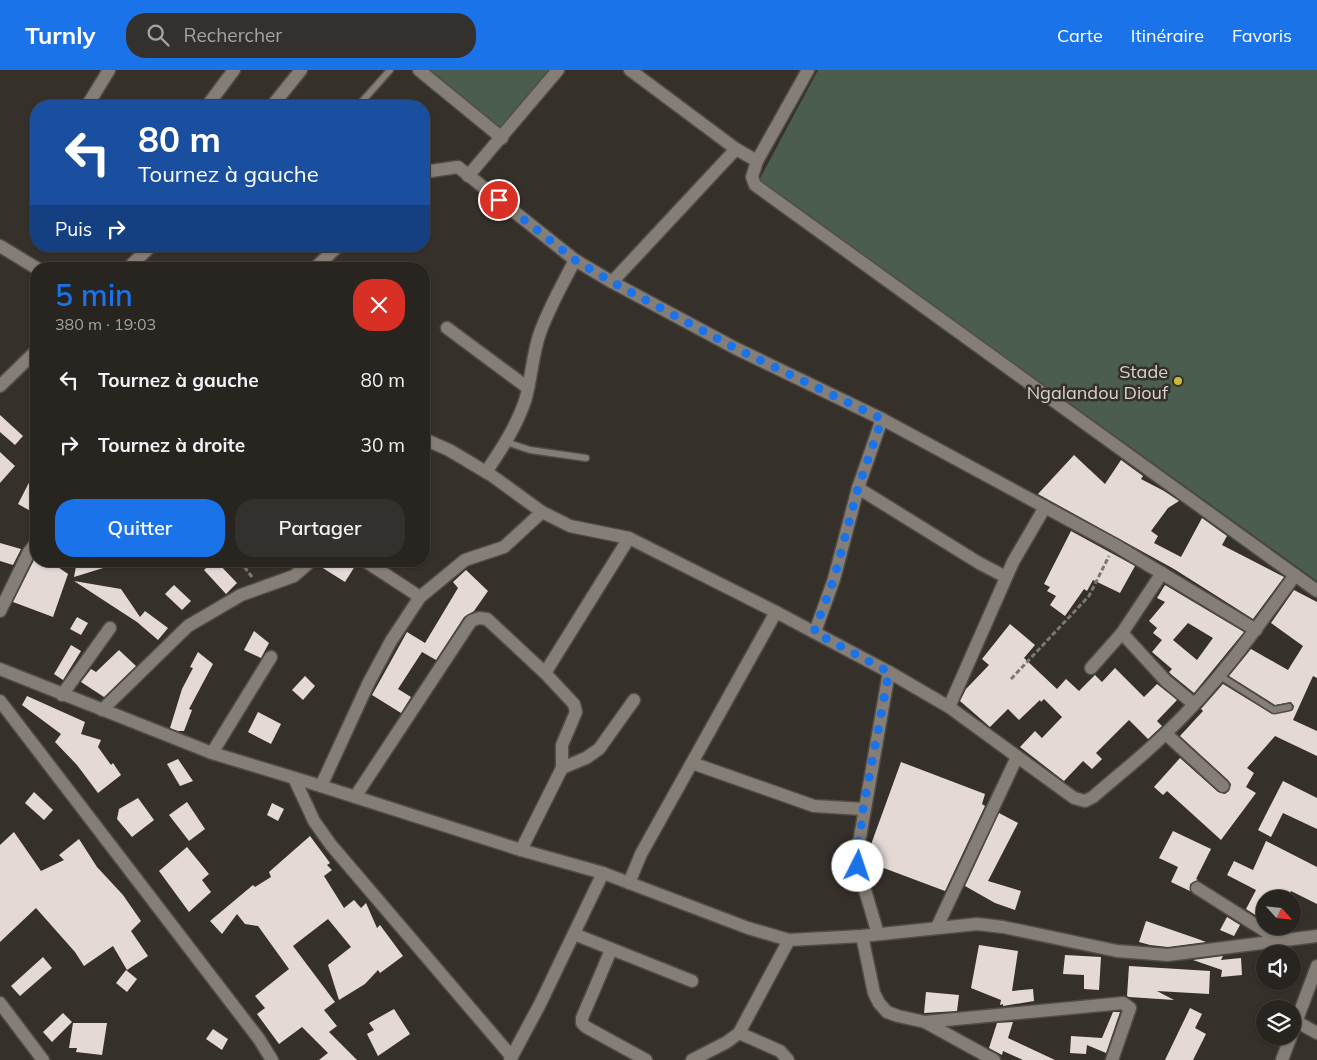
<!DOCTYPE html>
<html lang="fr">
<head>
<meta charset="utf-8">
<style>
  :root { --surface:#282420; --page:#34302d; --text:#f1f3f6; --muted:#a5a4a5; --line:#44413e; --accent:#1a73e8 }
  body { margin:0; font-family:Mulish,sans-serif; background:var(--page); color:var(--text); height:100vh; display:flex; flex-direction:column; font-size:19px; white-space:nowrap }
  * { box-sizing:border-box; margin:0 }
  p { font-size:16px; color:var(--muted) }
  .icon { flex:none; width:28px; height:28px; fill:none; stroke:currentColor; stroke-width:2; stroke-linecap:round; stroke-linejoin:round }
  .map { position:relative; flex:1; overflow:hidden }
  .sheet { position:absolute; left:30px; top:192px; width:400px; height:305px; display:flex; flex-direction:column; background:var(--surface); border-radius:20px; box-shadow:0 1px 4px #0004,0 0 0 1px var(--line) }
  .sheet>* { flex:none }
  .top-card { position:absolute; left:30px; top:30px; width:400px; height:152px; border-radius:20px; box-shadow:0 1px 4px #0004,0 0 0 1px var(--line); background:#1a4fa0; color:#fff; overflow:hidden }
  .needle { width:32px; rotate:117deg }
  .tools { position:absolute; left:1256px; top:820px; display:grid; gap:10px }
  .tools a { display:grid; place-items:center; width:45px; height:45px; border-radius:50%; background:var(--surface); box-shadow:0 1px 4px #0004,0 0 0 1px var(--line); font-size:25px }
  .pin { position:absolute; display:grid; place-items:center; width:42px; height:42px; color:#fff; margin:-21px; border:2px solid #fff; border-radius:50%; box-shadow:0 1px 5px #0007 }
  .me { position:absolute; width:55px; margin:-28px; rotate:4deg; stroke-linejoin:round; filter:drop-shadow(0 0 4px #0008) }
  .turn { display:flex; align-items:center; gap:18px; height:105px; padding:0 25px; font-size:22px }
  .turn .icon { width:65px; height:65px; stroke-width:2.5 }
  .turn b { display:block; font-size:35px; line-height:42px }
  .then { display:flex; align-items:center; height:48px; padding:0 25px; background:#0003; gap:10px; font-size:19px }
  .round { display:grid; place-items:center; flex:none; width:52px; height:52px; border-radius:20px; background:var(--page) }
  .headline { display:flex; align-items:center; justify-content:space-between; height:85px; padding:0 25px }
  h1 { font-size:30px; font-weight:600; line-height:38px; color:var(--accent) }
  .cta { display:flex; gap:10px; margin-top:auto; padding:10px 25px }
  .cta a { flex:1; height:58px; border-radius:20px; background:var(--accent); color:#fff; font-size:20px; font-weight:600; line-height:58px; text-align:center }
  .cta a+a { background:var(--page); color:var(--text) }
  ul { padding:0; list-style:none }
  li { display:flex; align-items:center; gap:15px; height:65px; padding:0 25px }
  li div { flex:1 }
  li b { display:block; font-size:19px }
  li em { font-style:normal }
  header { display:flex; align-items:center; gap:30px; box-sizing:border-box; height:70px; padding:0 25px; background:var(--accent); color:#fff }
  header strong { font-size:24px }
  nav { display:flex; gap:28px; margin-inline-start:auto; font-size:18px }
  .search { width:350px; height:45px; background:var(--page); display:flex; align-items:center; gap:12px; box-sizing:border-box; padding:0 18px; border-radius:20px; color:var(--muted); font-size:19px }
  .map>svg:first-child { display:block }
  .green { fill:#4a5d4e }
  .building { fill:#e5d9d6; fill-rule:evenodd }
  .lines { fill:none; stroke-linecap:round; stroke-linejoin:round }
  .lane-casing { stroke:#524c48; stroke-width:9 }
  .street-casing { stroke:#524c48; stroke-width:15 }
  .path { stroke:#7d7873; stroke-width:3; stroke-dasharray:5 2.5; stroke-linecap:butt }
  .lane { stroke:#857e77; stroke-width:6 }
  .street { stroke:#857e77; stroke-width:12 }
  .route { stroke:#1a73e8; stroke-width:9; stroke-dasharray:0 16.2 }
  .poi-dot { fill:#cbb939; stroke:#36302a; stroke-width:2 }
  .labels { text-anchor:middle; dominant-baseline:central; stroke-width:5; stroke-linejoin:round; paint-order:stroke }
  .poi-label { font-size:18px; fill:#d8d3d0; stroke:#36302a; text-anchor:end }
</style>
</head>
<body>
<header>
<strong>Turnly</strong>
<div class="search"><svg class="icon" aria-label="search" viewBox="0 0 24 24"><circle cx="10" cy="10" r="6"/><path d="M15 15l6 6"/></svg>Rechercher</div>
<nav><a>Carte</a><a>Itinéraire</a><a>Favoris</a></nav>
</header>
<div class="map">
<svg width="1317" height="990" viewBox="0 0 1317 990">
  <rect width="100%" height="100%" fill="#36302a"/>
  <!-- green -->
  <g class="green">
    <path d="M417,0H554L500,66Z"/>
    <path d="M818,0H1317V511L759,110Z"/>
  </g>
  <!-- building -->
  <g class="building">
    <path d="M0,345L23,366L15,375L0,362Z"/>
    <path d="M0,382L15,396L0,413Z"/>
    <path d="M1074,385L1105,414L1121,390L1143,406L1141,409L1164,421L1179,431L1168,438L1151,461L1158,466L1154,473L1181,487L1202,448L1227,466L1222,475L1284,507L1253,549L1174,499L1038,424Z"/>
    <path d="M36,399V444L18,434Z"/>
    <path d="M1071,461L1135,496L1120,523L1093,510L1087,521L1084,519L1065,546L1050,535L1056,526L1047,521L1050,517L1044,514Z"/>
    <path d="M0,473L21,479L13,495L0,491Z"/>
    <path d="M36,486V491H49L68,504L53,547L13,532Z"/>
    <path d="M77,491H116V494L74,507Z"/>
    <path d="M213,491H216L237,513L226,524L204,500Z"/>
    <path d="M319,491H357V493L345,512L318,495Z"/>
    <path d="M466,500L488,521L474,541L464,547L436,590L422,582L398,619L411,627L401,643L372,625L407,562L425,573L458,518L453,512Z"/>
    <path d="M74,511L121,519L140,547L145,541L168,558L158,570L137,552Z"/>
    <path d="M174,515L191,531L182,540L165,524Z"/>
    <path d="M1165,515L1244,562L1194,623L1172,605L1169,602L1172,599L1152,582L1162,570L1153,563L1157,558L1149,551L1165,532L1157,528ZM1188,553L1213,568L1197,590L1173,570Z"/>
    <path d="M1294,520L1317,532V608L1313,606L1293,650L1317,661V686L1275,666L1247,698L1254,703L1246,717L1256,723L1221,770L1167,721L1163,725L1154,717L1180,688L1218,722L1225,724L1229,721L1231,714L1228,710L1180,666L1203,641L1201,639L1223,614L1272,644L1293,640L1294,636L1291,632L1275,635L1229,606L1251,579L1288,600L1303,576L1271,553Z"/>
    <path d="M77,547L88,553L81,565L70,559Z"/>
    <path d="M1010,554L1035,575L1024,588L1057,619L1066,609L1079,621L1095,605L1102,612L1115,598L1144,627L1157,614L1177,630L1157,651L1162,656L1148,669L1129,650L1096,683L1102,689L1092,699L1083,691L1064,711L1020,677L1035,661L1042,668L1062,647L1044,629L1041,632L1040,630L1019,650L1008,639L990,657L960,631L966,619L989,595L982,589Z"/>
    <path d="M254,561L269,573L261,588L244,580Z"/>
    <path d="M71,575L81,581L63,610L54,604Z"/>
    <path d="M119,580L136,596L104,627L81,612L91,599L96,602Z"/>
    <path d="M198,582L213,594L189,639L192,640L184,661H178L170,658L182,619L193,598L190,597Z"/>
    <path d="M305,606L315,616L303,630L292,620Z"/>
    <path d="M27,626L85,652L81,664L101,670L98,677L111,695L113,693L121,705L98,723L77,695L55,672L61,664L22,635Z"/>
    <path d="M258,642L281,654L271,674L248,662Z"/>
    <path d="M178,689L193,711L180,716L167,694Z"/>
    <path d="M901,692L985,724L982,734L985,736L945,821L865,791Z"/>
    <path d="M1283,711L1317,728V759L1283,743L1271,767L1258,760Z"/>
    <path d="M34,722L53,740L44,750L25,733Z"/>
    <path d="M138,728L154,750L132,767L117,749L119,739Z"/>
    <path d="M187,732L205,759L189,771L169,745Z"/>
    <path d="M272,733L284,739L278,751L267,745Z"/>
    <path d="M999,743L1018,753L988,811L1021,821L1015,840L995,833L965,816Z"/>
    <path d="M1173,761L1211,779L1196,809L1198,810L1190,814V821L1171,812L1178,797L1159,788Z"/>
    <path d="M14,762L41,801L64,790L59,785L79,769L97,797L123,825L141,851L131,861L148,886L127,900L113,876L84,896L75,882L36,838L0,872V775Z"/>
    <path d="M310,766L330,793L327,795L332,800L324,806L344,838L354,830L361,838L366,833L377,858L380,855L403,886L380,903L378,900L365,914L339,930L328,895L351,877L328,849L293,876L335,932L324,940L337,956L329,962L357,990H319L328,983L302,957L279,974L257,944L265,938L255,926L289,899L258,856L245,854L237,844L222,864L210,851L253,815L255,817L271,807L269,802Z"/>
    <path d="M1266,771L1317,797V834L1291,821L1288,829H1265V851L1246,839L1256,820L1227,805L1234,791L1253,800Z"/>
    <path d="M187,777L209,804L202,810L211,822L189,842L159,801Z"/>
    <path d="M1227,847L1240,855L1234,866L1220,860Z"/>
    <path d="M1146,851L1198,869L1206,872L1168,877L1150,875L1139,872Z"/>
    <path d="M979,875L1018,881L1012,921L1033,919L1034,931L1003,936V934L1000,935L1001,930L971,918Z"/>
    <path d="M1065,885L1101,887L1099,920L1084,919V905L1063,904Z"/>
    <path d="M1223,886L1221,890L1241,888L1242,905L1221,907L1222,900L1193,890Z"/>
    <path d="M43,887L52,898L20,926L11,916Z"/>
    <path d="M1129,896L1210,901L1209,924L1157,921L1174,930L1129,927L1127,926Z"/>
    <path d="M126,900L137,909L127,922L116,913Z"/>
    <path d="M926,922L959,925L957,941L924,943Z"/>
    <path d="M1190,938L1202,944L1195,958L1206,964L1193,990H1165Z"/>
    <path d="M394,939L410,964L378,986L367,964L374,960L369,953Z"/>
    <path d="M1113,942H1120L1106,983L1087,975L1086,984L1070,983L1071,966L1102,968Z"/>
    <path d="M63,943L72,952L52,972L43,962Z"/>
    <path d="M1013,952L1008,968L1055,990H1023L1003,981L1002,985L989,978L997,953Z"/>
    <path d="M73,953H107L102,985L76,982L77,978H69Z"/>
    <path d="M213,959L228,969L222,980L206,969Z"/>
  </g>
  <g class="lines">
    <defs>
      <g id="lane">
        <path d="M358,36L390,0"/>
        <path d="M506,372L530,380L586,388"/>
        <path d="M1220,606L1274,640L1289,637"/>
      </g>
      <g id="street">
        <path d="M419,0L502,68"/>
        <path d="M630,0L736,79L757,91"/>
        <path d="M808,0L757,91L752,107L755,115L1317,521"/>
        <path d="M87,36L109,0"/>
        <path d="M207,36L234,0"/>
        <path d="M272,36L301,0"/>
        <path d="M424,102L458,97L575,190L612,212L735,278L882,349L1115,475L1256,560"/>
        <path d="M468,106L558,0"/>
        <path d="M0,176L38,199"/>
        <path d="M127,199L151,176"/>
        <path d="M314,199L338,176"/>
        <path d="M612,212L736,79"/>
        <path d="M447,258L528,318"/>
        <path d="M0,316L36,281"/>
        <path d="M424,369L449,380L491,405L542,442L570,456L629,468L776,542L889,602L949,637L1074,728L1085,731L1093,727C1117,706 1143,686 1165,664C1215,617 1255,561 1295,505"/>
        <path d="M486,402C501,380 516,357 525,331C532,308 532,283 541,260C550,236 563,213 575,190"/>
        <path d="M858,418L979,493L1006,507"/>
        <path d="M365,491L420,527"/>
        <path d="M0,541L29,482L36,473"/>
        <path d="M815,562L834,509L858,418L882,349"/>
        <path d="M1122,563L1166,611L1194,634"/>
        <path d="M1091,598L1122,563L1162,503"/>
        <path d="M0,599L212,683L321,716L521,780L603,803L748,858L789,870L862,866L977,854L1003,857L1117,881L1168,885L1317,866"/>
        <path d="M545,603L629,468"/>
        <path d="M62,625L110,558"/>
        <path d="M0,631L259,969L272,990"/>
        <path d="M949,637L1013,492L1045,437"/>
        <path d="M102,640L188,556L241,525L294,506L311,491"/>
        <path d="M1166,664L1223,716"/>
        <path d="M212,683L271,587"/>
        <path d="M692,693L814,736L863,739"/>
        <path d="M562,698L586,688L599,679L634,630"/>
        <path d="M294,708L314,751L331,775L512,987"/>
        <path d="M321,716L369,612L391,571L420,527L465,490L504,477L542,442"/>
        <path d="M355,727L471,551L479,548L487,549L545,603L574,634L576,642L562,675V698L521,780"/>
        <path d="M629,813L641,784L776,542"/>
        <path d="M1197,818L1281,871"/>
        <path d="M937,857L1017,687"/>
        <path d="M574,864L692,911"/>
        <path d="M878,864L856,790L889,602"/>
        <path d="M862,866L874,923L879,933L887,942L898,946L925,952L1123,933L1130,938L1112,990"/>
        <path d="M611,880L582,948V953L586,957L646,990"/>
        <path d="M0,933L43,990"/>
        <path d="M925,952L994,990"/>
        <path d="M1297,952L1317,963"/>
        <path d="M739,963L780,981L788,990"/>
        <path d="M1292,963L1317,896"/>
        <path d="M510,990L540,934L603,803"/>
        <path d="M692,990L727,972L739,963L789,870"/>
        <path d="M1282,990L1291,966"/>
      </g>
    </defs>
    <!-- lane casing -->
    <use href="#lane" class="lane-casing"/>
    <!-- street casing -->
    <use href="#street" class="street-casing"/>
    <!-- path -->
    <g class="path">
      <path d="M240,491L252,507"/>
      <path d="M1011,609L1089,526L1109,486"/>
    </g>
    <!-- lane -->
    <use href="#lane" class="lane"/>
    <!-- street -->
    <use href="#street" class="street"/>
  </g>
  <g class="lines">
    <!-- route -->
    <path class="route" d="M499,130L575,190L612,212L735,278L882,349L858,418L834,509L814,562L889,602L863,739C863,757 853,781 858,796"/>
  </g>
  <!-- markers -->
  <circle class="poi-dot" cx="1178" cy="311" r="5"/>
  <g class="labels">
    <!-- poi labels -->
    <g class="poi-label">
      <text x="1168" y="301">Stade<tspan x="1168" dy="21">Ngalandou Diouf</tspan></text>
    </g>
  </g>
</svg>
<div class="tools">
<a><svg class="needle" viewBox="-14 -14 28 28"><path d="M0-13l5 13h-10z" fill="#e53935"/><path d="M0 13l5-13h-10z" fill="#a5a4a5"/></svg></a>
<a><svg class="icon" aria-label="sound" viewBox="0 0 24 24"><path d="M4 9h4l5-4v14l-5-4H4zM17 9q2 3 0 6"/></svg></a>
<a><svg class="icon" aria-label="layers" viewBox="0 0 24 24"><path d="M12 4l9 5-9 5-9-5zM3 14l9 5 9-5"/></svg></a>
</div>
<div class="pin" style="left:499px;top:130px;background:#d93025"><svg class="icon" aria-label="arrive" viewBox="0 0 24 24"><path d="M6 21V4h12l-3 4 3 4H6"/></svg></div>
<svg class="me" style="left:858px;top:796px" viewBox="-20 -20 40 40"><circle r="19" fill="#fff"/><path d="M0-13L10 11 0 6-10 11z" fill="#1a73e8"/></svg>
<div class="top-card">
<div class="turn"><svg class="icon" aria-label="left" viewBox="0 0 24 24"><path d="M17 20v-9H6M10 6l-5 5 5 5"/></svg><div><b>80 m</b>Tournez à gauche</div></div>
<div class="then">Puis<svg class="icon" aria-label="right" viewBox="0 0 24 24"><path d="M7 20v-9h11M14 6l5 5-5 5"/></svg></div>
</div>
<section class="sheet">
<div class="headline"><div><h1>5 min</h1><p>380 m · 19:03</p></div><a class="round" style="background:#d93025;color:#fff"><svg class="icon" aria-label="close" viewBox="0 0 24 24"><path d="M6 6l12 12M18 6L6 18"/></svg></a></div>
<ul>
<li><svg class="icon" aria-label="left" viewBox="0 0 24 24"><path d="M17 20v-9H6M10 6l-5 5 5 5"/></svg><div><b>Tournez à gauche</b></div><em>80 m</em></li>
<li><svg class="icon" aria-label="right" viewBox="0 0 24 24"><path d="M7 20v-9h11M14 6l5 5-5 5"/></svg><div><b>Tournez à droite</b></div><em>30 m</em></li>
</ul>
<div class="cta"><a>Quitter</a><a>Partager</a></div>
</section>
</div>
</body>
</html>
